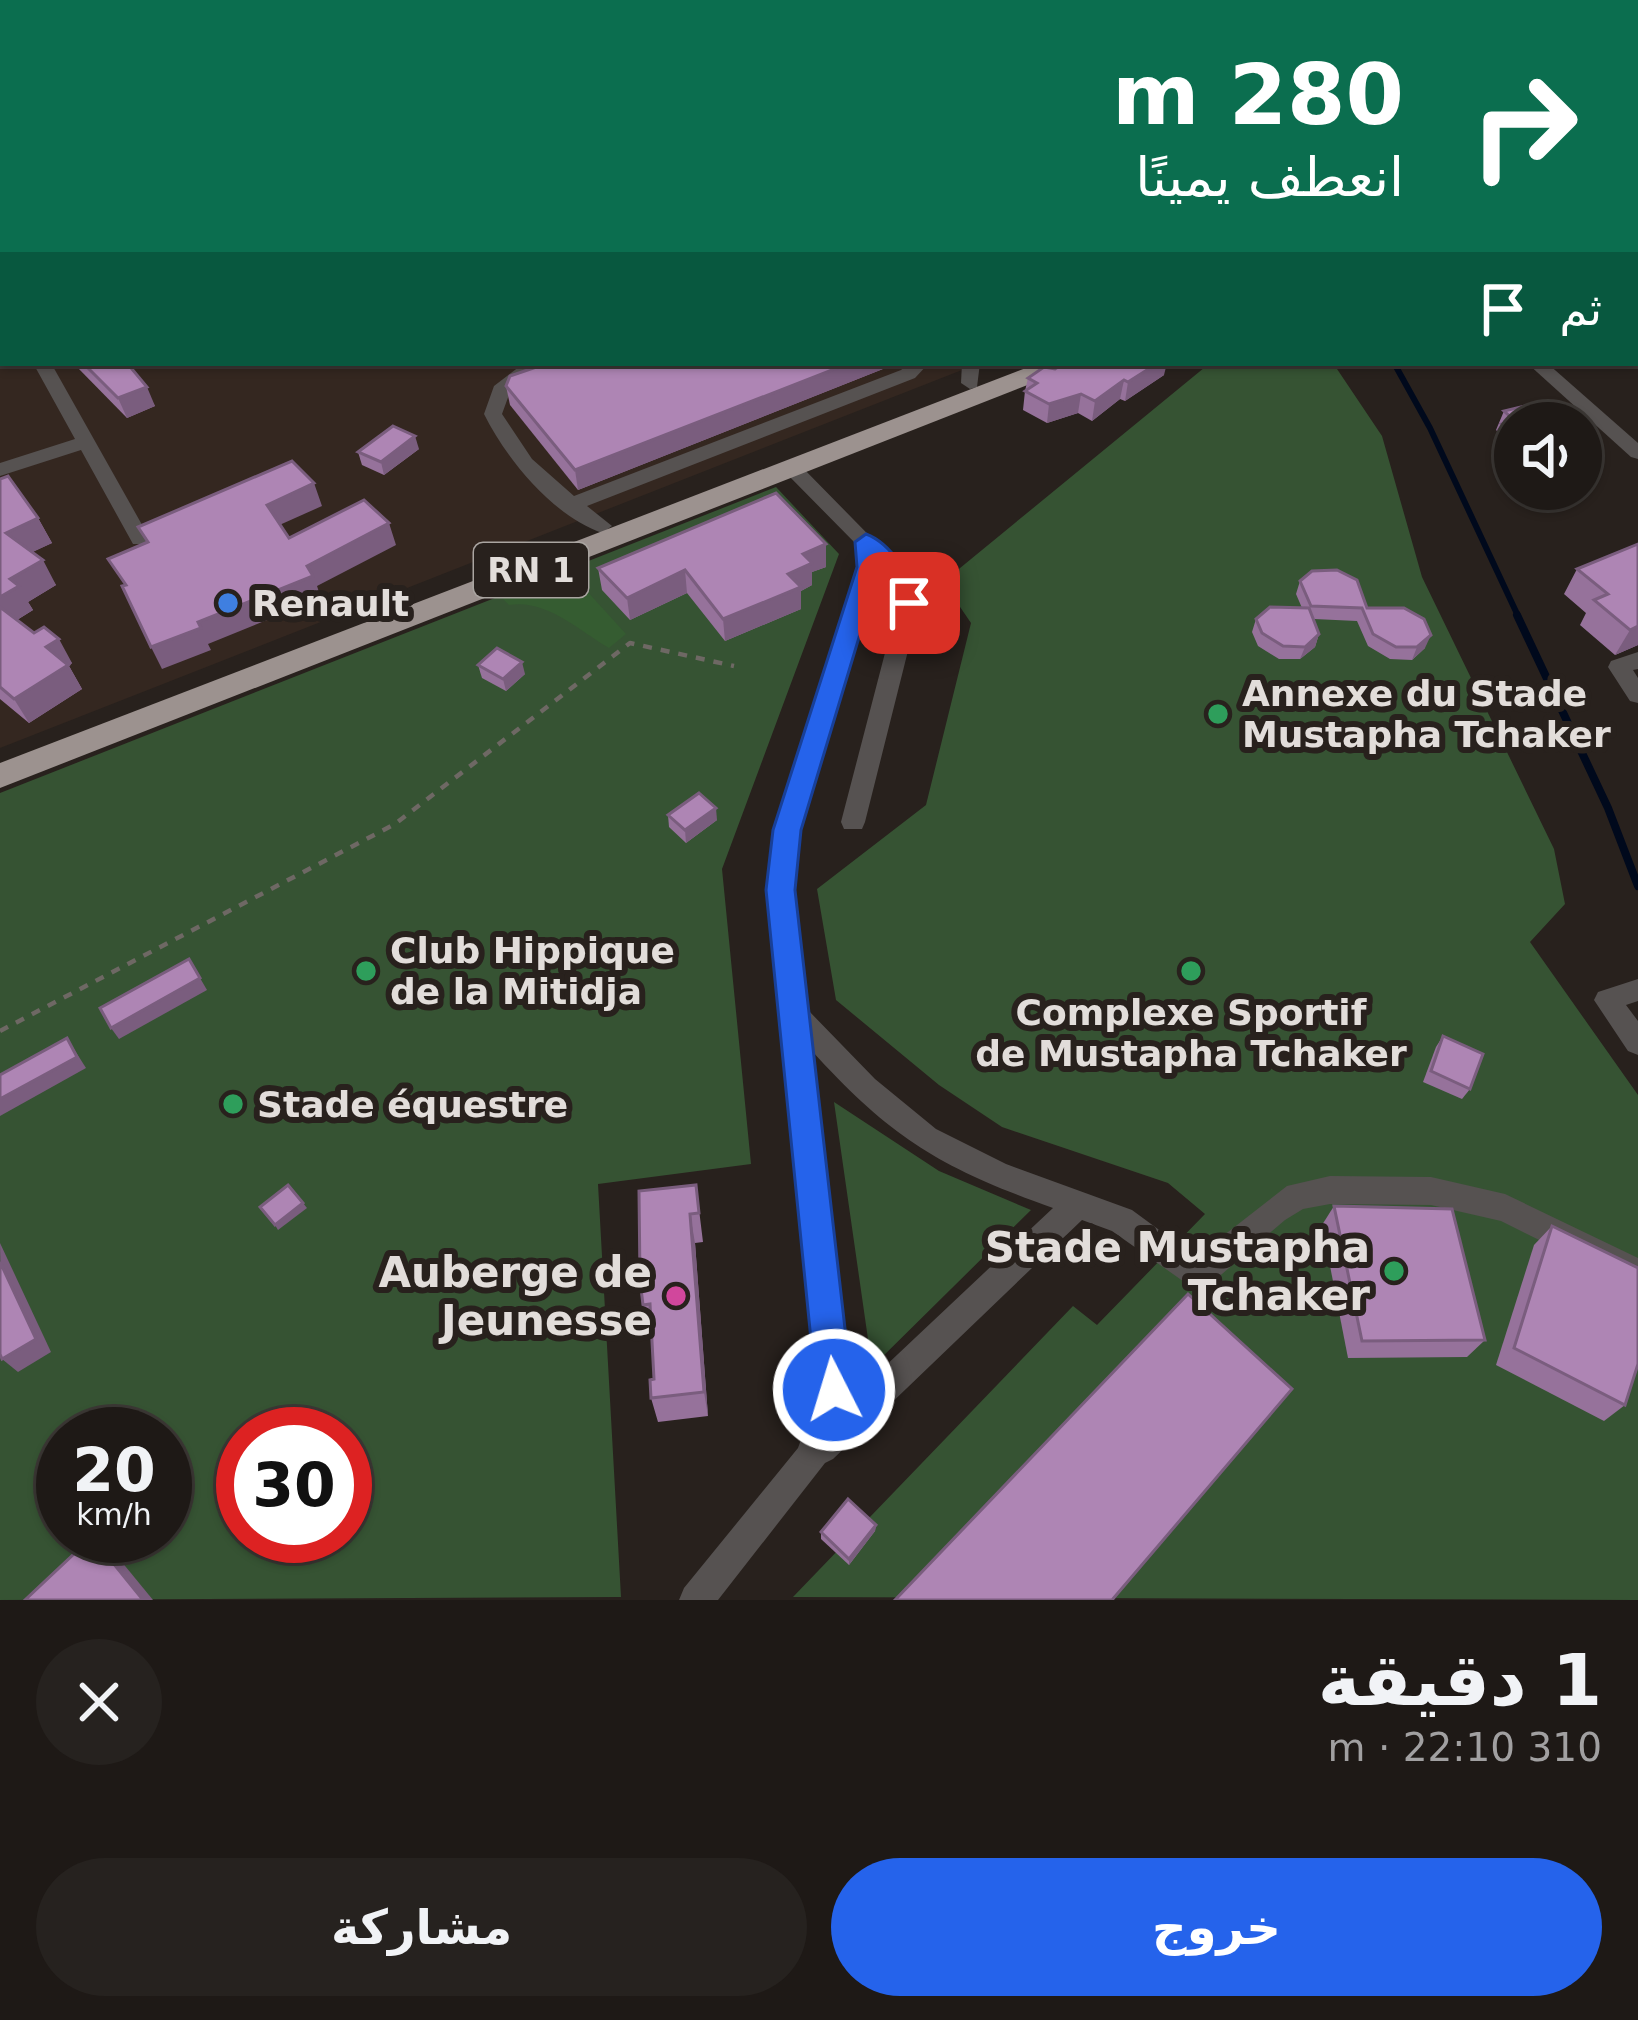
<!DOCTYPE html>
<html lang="ar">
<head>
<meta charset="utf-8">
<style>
  :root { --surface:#1e1916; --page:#26221f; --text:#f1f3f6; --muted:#a1a0a1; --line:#3c3835; --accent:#2563eb }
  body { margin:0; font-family:"DejaVu Sans",Vazirmatn,sans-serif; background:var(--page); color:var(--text); direction:rtl; height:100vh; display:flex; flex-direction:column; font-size:45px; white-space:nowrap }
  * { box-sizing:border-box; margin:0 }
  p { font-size:39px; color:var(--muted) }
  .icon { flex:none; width:66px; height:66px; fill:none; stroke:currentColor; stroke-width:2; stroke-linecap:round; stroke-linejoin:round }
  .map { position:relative; height:1600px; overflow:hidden; direction:ltr }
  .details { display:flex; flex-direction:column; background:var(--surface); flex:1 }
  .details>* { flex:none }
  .banner { position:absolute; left:0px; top:0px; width:1638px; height:366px; box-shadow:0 3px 9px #0004,0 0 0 3px var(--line); direction:rtl; background:#0b6e4f; color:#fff; overflow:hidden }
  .buttons { position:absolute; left:1494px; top:402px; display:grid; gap:24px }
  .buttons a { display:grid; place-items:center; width:108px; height:108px; border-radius:50%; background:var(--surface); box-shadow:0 3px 9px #0004,0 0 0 3px var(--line); font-size:60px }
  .speed { position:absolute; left:36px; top:1407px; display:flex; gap:24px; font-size:60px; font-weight:700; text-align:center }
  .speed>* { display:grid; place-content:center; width:156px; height:156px; border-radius:50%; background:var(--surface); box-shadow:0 3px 9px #0004,0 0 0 3px var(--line); line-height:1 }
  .speed small { font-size:30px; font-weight:400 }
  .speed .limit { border:18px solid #d22; background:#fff; color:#111 }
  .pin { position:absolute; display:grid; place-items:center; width:102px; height:102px; color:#fff; margin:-51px; border-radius:24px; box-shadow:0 6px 18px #0006 }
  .me { position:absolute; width:132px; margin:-66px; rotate:355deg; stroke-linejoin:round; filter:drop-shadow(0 0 9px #0008) }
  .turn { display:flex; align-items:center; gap:42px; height:252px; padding:0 36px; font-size:54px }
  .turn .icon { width:156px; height:156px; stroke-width:2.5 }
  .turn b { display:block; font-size:84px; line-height:102px }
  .then { display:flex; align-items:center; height:114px; padding:0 36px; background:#0003; gap:24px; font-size:45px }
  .round { display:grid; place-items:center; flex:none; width:126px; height:126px; border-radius:63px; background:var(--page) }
  .head { display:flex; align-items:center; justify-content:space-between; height:204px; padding:0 36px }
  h1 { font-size:72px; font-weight:600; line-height:90px }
  .action { display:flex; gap:24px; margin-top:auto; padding:24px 36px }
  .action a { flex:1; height:138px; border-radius:72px; background:var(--accent); color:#fff; font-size:48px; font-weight:600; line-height:138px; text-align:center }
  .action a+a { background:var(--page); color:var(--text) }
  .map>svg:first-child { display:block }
  .built { fill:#342720 }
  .green { fill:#365333; fill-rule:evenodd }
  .forest { fill:#355c31 }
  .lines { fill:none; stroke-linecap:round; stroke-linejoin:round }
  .stream-far1 { stroke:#00091c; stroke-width:6 }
  .stream { stroke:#00091c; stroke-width:8 }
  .path { stroke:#6e6864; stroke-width:4.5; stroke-dasharray:9 9; stroke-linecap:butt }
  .minor { fill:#565251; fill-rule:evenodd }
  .highway { fill:#9c928f; fill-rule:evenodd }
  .wall { fill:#96729b }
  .shaded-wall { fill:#7a5d7e }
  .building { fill:#ae85b4; stroke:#7a5d7e; stroke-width:3 }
  .route { fill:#2563eb; stroke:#184099; stroke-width:3 }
  .shop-dot { fill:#3f7fe0; stroke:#28211d; stroke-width:4.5 }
  .leisure-dot { fill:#2e9e5b; stroke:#28211d; stroke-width:4.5 }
  .hotel-dot { fill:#d1479c; stroke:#28211d; stroke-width:4.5 }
  .labels { text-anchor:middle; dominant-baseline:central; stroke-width:12; stroke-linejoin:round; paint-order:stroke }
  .shield { fill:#28211d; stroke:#aaa5a1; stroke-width:3 }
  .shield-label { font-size:33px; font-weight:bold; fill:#e2ddda }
  .poi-label { font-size:36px; font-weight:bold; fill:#e2ddda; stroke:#28211d; text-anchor:start }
  .near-poi-label { font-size:42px; font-weight:bold; fill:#e2ddda; stroke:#28211d; text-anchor:end }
</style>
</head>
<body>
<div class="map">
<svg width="1638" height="1600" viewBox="0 0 1638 1600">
  <rect width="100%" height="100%" fill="#28211d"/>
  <!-- built -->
  <path class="built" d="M0,0H958L961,3H3V363H956L962,370L0,748Z"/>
  <!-- green -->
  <g class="green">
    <path d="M1210,363H1333L1382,436L1422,577L1554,849L1565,904L1530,942L1638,1095V1600L793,1597L1073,1306L1097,1325L1205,1214L1168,1183L1002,1127L939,1085L836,1000L817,889L926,805L971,623L943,582Z"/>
    <path d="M776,487L839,554L722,869L751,1164L598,1184L621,1597L0,1600V793ZM63,1434H165V1536H63ZM243,1434H345V1536H243Z"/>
    <path d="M834,1102L939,1171L1031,1210L872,1367Z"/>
  </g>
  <!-- forest -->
  <path class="forest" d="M565,567L626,634L609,648C577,629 546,599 509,605L498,594Z"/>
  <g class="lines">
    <!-- stream-far1 -->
    <path class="stream-far1" d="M1394,363L1430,428L1519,618"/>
    <!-- stream -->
    <path class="stream" d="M1517,615L1608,808L1638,886"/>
    <!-- path -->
    <path class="path" d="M0,1031L395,824L630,643L734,666"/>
    <!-- minor -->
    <g class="minor">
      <path d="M489,0H505L507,3H491Z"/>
      <path d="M1306,0H1322L1304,3Z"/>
      <path d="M1463,0H1477L1478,3H1464Z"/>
      <path d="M1591,0H1638V6L1635,3Z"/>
      <rect x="1635" y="53" width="3" height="8"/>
      <path d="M3,295V305L0,306V296Z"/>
      <path d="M33,363H51L150,539L147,544H133L81,450L0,476V463L75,439Z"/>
      <path d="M524,363H544L510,392L502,414L532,459L574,496L901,370L909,363H929L915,378L587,506L612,526L602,533C552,515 507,460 484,414L494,386Z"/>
      <path d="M962,363H980L977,387L970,389L961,383Z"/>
      <path d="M1527,363H1547L1638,443V459L1631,457Z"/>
      <path d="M793,463L800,465L905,572L920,603L865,822L862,829H844L841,822L898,603L889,580L877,567L799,830L794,890L807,1009L875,1079L936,1129L1006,1164L1132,1210L1196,1257L1287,1186L1330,1176L1431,1177L1505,1194L1638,1258V1289L1501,1221L1431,1205L1330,1204L1303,1209L1285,1220L1208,1286L1197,1291L1112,1231L1082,1220L833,1459L825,1463L718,1600H679L684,1588L798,1448L818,1391L768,890L775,830L860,554L857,545L786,473L783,469ZM812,1051C892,1139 941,1168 1053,1208L846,1403L850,1391Z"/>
      <path d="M1638,652V669L1633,670L1638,678V703L1630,701L1608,667L1611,661Z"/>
      <path d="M1638,979V1001L1626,1005L1638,1021V1055L1628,1051L1594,1000L1598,992Z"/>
    </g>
    <!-- highway -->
    <g class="highway">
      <path d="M965,0H984L986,3H967Z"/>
      <path d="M994,0H1017L1019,3H996Z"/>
      <rect x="1635" y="76" width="3" height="12"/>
      <path d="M1638,108V120L1635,121V109Z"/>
      <path d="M1635,135H1638L1635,148Z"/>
      <path d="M1635,202L1638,203V217L1635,216Z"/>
      <path d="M1635,231L1638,232V246L1635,245Z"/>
      <path d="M1039,363H1075L1071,368L0,788V763Z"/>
    </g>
  </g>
  <!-- wall -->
  <g class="wall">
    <path d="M220,0H393V3H250L247,1L224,3Z"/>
    <path d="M1115,0H1219V3H1127Z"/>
    <path d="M75,363H127L155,406L127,418L78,368Z"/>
    <path d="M898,363L578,490L510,405L506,386Z"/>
    <path d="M1055,369L1164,375L1125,401L1120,399L1092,421L1078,413L1047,423L1023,410L1025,391L1028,378Z"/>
    <path d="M1504,411L1567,423H1515L1514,461L1494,443L1499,433L1496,430Z"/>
    <path d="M419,449L384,475L362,465L358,452Z"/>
    <path d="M0,479L38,518L52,543L32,552L56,585L28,602L33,610L17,620L72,663L69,666L82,689L29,723L0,699Z"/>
    <path d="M826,544V567L812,572V585L801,591V609L725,641L687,593L630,620L602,590L598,568Z"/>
    <path d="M1638,544V645L1615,655L1580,625L1586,613L1564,594L1577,569Z"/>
    <path d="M1300,581L1367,608L1425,648L1412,660L1390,659L1368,646L1357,621L1314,619L1319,634L1315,647L1300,659H1279L1258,646L1252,632L1256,619L1302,608L1296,594Z"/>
    <path d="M478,665L525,674L506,691L482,678Z"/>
    <path d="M668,815L717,820L686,843L669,827Z"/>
    <path d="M1443,1036L1470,1089L1462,1099L1423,1082L1436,1047Z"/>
    <path d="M696,1185L703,1242L695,1243L708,1416L658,1422L651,1398L654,1379L652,1331H650L643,1305Z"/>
    <path d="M1334,1206L1485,1340L1467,1357L1348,1358L1322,1225Z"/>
    <path d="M1552,1226L1625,1405L1604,1421L1496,1365L1534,1245Z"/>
    <path d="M876,1525L875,1531L849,1565L821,1539V1532Z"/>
  </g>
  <!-- shaded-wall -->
  <g class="shaded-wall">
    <path d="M226,0H247V1L227,3Z"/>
    <path d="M364,0H393V3H353Z"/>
    <path d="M1635,326H1638V354L1635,355Z"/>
    <path d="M850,363H898L578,490L575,470Z"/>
    <path d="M1158,363H1167L1164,375L1125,401L1128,382Z"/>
    <path d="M1124,380L1120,399L1092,421L1095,401Z"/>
    <path d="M147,387L155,406L127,418L118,398Z"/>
    <path d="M1081,394L1078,413L1047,423L1049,404Z"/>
    <path d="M415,436L419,449L384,475L381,462Z"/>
    <path d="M314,483L322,506L275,527L267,505Z"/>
    <path d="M38,518L52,543L20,558L6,533Z"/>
    <path d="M389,523L396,545L317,586L321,598L208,644L211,650L162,669L151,647Z"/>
    <path d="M826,544V567L812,572V585L801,591V609L725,641L723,619L788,574L803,554Z"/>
    <path d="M43,560L56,585L28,602L33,610L7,626L0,614V597L10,579Z"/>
    <path d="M685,570L687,593L630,620L627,598Z"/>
    <path d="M1638,626V645L1615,655L1630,630Z"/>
    <path d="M1319,634L1315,647L1300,659L1305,647Z"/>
    <path d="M1431,635L1425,648L1412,660L1417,647Z"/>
    <path d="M59,639L72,663L69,666L82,689L29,723L14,699L46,647Z"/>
    <path d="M522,662L525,674L506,691L503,679Z"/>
    <path d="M716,808L717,820L686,843L685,830Z"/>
    <path d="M200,978L207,990L119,1039L111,1028Z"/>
    <path d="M67,1038L86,1068L0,1116V1099Z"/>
    <path d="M303,1203L307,1208L278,1230L275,1225Z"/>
    <path d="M690,1214L695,1243L708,1416L704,1392Z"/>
    <path d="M0,1243L51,1352L18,1372L2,1359Z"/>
    <path d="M876,1525L875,1531L849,1565V1559Z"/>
    <path d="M92,1537L112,1550L153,1600H143Z"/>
  </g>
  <!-- building -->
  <g class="building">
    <path d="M260,0H364L353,3H263Z"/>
    <path d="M1187,0H1211L1207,3Z"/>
    <path d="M1635,286L1638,289V326H1635Z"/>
    <path d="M83,363H127L147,387L118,398Z"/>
    <path d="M548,363H850L575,470L506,386L510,376Z"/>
    <path d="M1064,363H1158L1128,382L1124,380L1095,401L1081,394L1049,404L1025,391L1037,383L1028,378L1044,367L1055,369Z"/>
    <path d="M1542,402L1567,423H1515V435L1502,424L1515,421L1504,411Z"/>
    <path d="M393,426L415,436L381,462L358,452Z"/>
    <path d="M292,461L314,483L267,505L289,538L364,500L389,523L307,566L313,576L198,622L201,628L151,647L122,586L126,585L108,559L148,542L138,527Z"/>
    <path d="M8,476L38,518L6,533L43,560L10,579L19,586L0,597V479Z"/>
    <path d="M776,493L826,544L803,554L812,563L788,574L801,587L723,619L685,570L627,598L598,568Z"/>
    <path d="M1638,544V626L1630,630L1594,600L1608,594L1577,569Z"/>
    <path d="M1337,570L1357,580L1367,608H1404L1424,619L1431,635L1417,647H1396L1373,634L1362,608L1311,606L1300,581L1312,571Z"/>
    <path d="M0,607L34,633L44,627L59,639L46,647L68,665L14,699L0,687Z"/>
    <path d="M1270,607L1309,608L1319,634L1305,647L1283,646L1262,633L1256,619Z"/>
    <path d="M497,648L522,662L503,679L478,665Z"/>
    <path d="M699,793L716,808L685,830L668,815Z"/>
    <path d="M189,959L200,978L111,1028L100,1008Z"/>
    <path d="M1443,1036L1483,1054L1470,1089L1431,1071Z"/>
    <path d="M67,1038L77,1057L0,1099V1075Z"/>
    <path d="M288,1185L303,1203L275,1225L260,1207Z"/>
    <path d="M696,1185L699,1213L690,1214L704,1392L651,1398L650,1380L654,1379L650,1304L643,1305L640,1280L639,1191Z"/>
    <path d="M1334,1206L1452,1209L1485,1340L1362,1341Z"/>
    <path d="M1552,1226L1638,1268V1364L1625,1405L1514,1348Z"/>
    <path d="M0,1262L36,1339L2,1359L0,1354Z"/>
    <path d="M1188,1294L1292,1389L1112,1600H895Z"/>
    <path d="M286,1412L300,1434H266L263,1429Z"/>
    <path d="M848,1499L876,1525L849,1559L821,1532Z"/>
    <path d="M92,1537L143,1600H25Z"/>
  </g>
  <!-- route -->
  <path class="route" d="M866,534C893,544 910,578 921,603L909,611L900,609L879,571L801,830L795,890L852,1390L847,1403L834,1409L821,1403L816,1390L766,890L773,830L857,567L855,542Z"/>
  <!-- markers -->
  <circle class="shop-dot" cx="228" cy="603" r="12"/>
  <g class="leisure-dot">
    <circle cx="1218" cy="714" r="12"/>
    <circle cx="366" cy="971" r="12"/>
    <circle cx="1191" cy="971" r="12"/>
    <circle cx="233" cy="1104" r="12"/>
    <circle cx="1394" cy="1271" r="12"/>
  </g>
  <circle class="hotel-dot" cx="676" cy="1296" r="12"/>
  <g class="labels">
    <!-- shield labels -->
    <rect class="shield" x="474" y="543" width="114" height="54" rx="9"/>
    <g class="shield-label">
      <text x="531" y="570">RN 1</text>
    </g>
    <!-- poi labels -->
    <g class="poi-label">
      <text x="252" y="603">Renault</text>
      <text x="1242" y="693">Annexe du Stade<tspan x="1242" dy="41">Mustapha Tchaker</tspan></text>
      <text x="390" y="950">Club Hippique<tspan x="390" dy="41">de la Mitidja</tspan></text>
      <text x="1191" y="1012" text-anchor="middle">Complexe Sportif<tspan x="1191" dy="41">de Mustapha Tchaker</tspan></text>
      <text x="257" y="1104">Stade équestre</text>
    </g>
    <!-- near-poi labels -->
    <g class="near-poi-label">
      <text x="1370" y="1247">Stade Mustapha<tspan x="1370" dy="48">Tchaker</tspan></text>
      <text x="652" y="1272">Auberge de<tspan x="652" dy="48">Jeunesse</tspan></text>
    </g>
  </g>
</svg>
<div class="buttons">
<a><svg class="icon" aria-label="sound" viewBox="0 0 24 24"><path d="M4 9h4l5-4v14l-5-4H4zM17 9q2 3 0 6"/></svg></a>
</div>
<div class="speed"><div>20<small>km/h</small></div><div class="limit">30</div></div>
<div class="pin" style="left:909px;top:603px;background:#d93025"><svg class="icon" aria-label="arrive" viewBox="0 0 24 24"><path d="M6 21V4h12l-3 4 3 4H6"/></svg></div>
<svg class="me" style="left:834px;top:1390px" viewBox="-20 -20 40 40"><circle r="17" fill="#2563eb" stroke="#fff" stroke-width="3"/><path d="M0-11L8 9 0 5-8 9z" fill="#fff"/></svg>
<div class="banner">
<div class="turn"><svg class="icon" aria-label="right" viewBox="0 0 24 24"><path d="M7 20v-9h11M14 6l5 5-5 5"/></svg><div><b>280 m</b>انعطف يمينًا</div></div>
<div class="then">ثم<svg class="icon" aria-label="arrive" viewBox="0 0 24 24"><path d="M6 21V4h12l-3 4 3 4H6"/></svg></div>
</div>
</div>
<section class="details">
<div class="head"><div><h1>1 دقيقة</h1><p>310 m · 22:10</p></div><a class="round"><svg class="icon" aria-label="close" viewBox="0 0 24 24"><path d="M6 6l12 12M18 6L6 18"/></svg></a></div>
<div class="action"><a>خروج</a><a>مشاركة</a></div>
</section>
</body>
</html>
